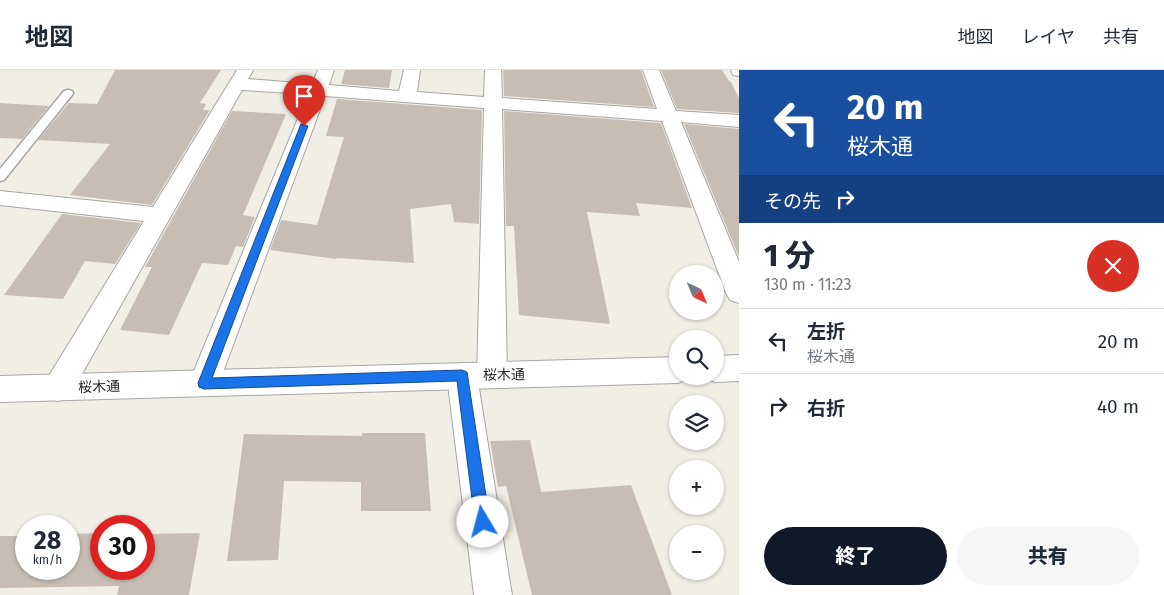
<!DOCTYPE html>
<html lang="ja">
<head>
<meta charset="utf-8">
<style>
  :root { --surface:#fff; --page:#f6f6f7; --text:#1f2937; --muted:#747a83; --line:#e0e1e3; --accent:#111827 }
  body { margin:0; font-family:"Fira Sans","Noto Sans JP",sans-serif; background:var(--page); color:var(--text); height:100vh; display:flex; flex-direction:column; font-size:19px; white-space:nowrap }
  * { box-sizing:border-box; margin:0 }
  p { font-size:16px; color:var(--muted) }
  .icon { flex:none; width:28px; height:28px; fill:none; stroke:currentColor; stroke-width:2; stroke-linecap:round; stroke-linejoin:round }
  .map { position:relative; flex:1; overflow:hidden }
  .sheet { display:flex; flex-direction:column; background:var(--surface); width:425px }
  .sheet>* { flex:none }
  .guide { background:#1a4fa0; color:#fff; overflow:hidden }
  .needle { width:32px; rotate:136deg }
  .controls { position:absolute; left:669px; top:195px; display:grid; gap:10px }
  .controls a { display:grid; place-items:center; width:55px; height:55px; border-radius:50%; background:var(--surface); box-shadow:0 1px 4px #0004; font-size:25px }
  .speed { position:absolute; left:15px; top:445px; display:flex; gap:10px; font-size:25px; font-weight:700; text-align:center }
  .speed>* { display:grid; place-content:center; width:65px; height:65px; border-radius:50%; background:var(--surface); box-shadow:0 1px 4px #0004; line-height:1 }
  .speed small { font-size:12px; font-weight:400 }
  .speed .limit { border:8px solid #d22; background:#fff; color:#111 }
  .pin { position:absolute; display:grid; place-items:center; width:42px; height:42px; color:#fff; margin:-51px -21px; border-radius:50% 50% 50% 0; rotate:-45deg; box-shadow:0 0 5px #0007 }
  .pin .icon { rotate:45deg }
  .me { position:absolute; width:55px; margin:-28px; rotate:352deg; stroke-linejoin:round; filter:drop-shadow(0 0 4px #0008) }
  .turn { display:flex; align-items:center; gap:18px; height:105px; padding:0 25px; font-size:22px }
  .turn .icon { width:65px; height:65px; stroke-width:2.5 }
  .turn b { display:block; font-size:35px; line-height:42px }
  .then { display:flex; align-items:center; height:48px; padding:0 25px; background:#0003; gap:10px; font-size:19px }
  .round { display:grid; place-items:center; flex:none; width:52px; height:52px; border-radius:26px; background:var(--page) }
  .headline { display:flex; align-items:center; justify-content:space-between; height:85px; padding:0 25px }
  h1 { font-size:30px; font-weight:800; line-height:38px }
  .primary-button { display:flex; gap:10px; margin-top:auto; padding:10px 25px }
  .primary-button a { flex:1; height:58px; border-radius:30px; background:var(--accent); color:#fff; font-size:20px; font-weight:800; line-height:58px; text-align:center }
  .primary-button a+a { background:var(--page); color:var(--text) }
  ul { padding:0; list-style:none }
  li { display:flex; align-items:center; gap:15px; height:65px; padding:0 25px; border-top:1px solid var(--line) }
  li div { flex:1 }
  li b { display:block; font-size:19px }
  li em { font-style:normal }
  header { display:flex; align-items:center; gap:30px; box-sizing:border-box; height:70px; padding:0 25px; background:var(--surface); border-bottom:1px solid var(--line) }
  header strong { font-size:24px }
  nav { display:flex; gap:28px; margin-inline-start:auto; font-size:18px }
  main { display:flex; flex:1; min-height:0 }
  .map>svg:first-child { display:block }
  .building { fill:#c6beb4 }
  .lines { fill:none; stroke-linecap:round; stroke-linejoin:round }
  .service-casing { stroke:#a6a6a6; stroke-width:3 }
  .minor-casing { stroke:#a6a6a6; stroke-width:2 }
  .tertiary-casing { stroke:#a6a6a6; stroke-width:2 }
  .service { fill:#fff; fill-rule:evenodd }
  .minor { fill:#fff; fill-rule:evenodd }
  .tertiary { fill:#fff; fill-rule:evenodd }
  .route { fill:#1a73e8; stroke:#114b97 }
  .labels { text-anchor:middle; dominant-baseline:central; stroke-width:4; stroke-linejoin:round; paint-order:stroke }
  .street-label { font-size:14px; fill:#1f1f1f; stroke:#fff }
</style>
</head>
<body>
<header>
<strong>地図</strong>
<nav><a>地図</a><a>レイヤ</a><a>共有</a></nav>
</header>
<main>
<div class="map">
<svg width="739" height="525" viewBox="0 0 739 525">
  <rect width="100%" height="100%" fill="#f0eee5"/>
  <!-- building -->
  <g class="building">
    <path d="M115,0H221L200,33L206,34L203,40H210L152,135L70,125L110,74L38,70L69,33L97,34Z"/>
    <path d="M345,0H392L389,18L341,14Z"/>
    <path d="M503,0H641L654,37L504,26Z"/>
    <path d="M661,0H722L729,11L731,12L739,28V43L677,39Z"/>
    <path d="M337,29L482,40L479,154L454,152L451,134L410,139L414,193L337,188L336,189L270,180L281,150L317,155L344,67L326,66Z"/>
    <path d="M0,33L49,36L22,69L0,68Z"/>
    <path d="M232,41L286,44L243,145L255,147L243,177L236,176L228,195L202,193L169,265L120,260L152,197H145Z"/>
    <path d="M504,41L661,53L692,138L636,133L640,146L587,142L610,254L519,245L514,156H506Z"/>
    <path d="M684,54L739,59V187Z"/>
    <path d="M62,144L141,153L115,194L85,191L63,229L4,225Z"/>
    <path d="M362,363H425L431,441H361V412L284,411L278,490L227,491L244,364L362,366Z"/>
    <path d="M530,370L541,422L631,415L672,525H532L506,416L498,417L490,371Z"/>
    <path d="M101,463V499H144V464L200,463L189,525H117L119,516L0,518V466H26V499H69V464Z"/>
  </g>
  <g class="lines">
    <defs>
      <path id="service" d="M68,20L72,21L73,23L72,25L4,110L0,111V99L64,21Z"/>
      <g id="minor">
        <path d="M237,0H253L248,9L312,14L318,0H334L329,15L399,21L404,0H420L417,22L484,27L485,0H501L502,28L657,39L643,0H659L676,41L739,45V57L681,52L739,192V233L730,230L726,223L662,51L502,39L507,305L502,314L492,318L482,314L477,305L484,38L325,26L219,313L214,322L204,326L194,322L189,313L308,24L242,20L69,327L58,331L47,327L43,318L47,309L144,151L0,135V121L153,137Z"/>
        <path d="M731,0H739V6L733,5Z"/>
        <path d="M462,293L472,297L477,306L512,525H474L447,306L452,297Z"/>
      </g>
      <g id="tertiary">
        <path d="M739,285V311L715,312L705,308L704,306H715V286Z"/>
        <path d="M678,287V306H690L688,309L678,313L0,332V306Z"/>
      </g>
    </defs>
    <!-- service casing -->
    <use href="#service" class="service-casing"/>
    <!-- minor casing -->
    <use href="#minor" class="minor-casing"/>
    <!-- tertiary casing -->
    <use href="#tertiary" class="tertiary-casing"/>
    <!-- service -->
    <use href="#service" class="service"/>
    <!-- minor -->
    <use href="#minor" class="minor"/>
    <!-- tertiary -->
    <use href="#tertiary" class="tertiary"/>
  </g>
  <!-- route -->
  <path class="route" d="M301,54L308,56L212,308L462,300L467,302L490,452L488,457L483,459L477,457L475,452L457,311L204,319L199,317L198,313Z"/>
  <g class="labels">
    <!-- street labels -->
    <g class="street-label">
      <text transform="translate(504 305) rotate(-1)">桜木通</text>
      <text transform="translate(99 317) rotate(-2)">桜木通</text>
    </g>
  </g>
</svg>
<div class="controls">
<a><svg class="needle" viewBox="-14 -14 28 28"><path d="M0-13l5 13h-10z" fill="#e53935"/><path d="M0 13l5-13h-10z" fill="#747a83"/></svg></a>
<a><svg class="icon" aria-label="search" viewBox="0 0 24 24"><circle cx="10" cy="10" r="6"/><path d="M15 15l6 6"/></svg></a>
<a><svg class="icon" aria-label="layers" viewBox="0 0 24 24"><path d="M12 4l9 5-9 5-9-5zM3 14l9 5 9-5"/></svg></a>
<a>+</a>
<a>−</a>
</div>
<div class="speed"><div>28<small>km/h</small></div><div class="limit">30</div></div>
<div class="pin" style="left:304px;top:56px;background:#d93025"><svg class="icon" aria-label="arrive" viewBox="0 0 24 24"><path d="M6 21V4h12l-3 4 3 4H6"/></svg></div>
<svg class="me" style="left:483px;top:452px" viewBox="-20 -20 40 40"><circle r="19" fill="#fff"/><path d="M0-13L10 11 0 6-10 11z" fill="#1a73e8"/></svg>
</div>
<section class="sheet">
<div class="guide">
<div class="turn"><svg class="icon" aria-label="left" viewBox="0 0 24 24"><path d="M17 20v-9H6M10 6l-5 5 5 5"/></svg><div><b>20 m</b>桜木通</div></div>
<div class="then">その先<svg class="icon" aria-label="right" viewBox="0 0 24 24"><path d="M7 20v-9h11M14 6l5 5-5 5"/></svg></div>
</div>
<div class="headline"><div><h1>1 分</h1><p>130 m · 11:23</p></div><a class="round" style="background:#d93025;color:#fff"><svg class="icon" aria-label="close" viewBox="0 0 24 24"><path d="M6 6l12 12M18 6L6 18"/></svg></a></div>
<ul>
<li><svg class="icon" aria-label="left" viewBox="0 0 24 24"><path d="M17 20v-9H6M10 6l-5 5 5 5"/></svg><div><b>左折</b><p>桜木通</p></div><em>20 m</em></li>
<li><svg class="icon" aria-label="right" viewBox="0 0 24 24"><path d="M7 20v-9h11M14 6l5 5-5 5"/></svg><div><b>右折</b></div><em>40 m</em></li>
</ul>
<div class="primary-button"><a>終了</a><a>共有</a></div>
</section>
</main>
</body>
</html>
